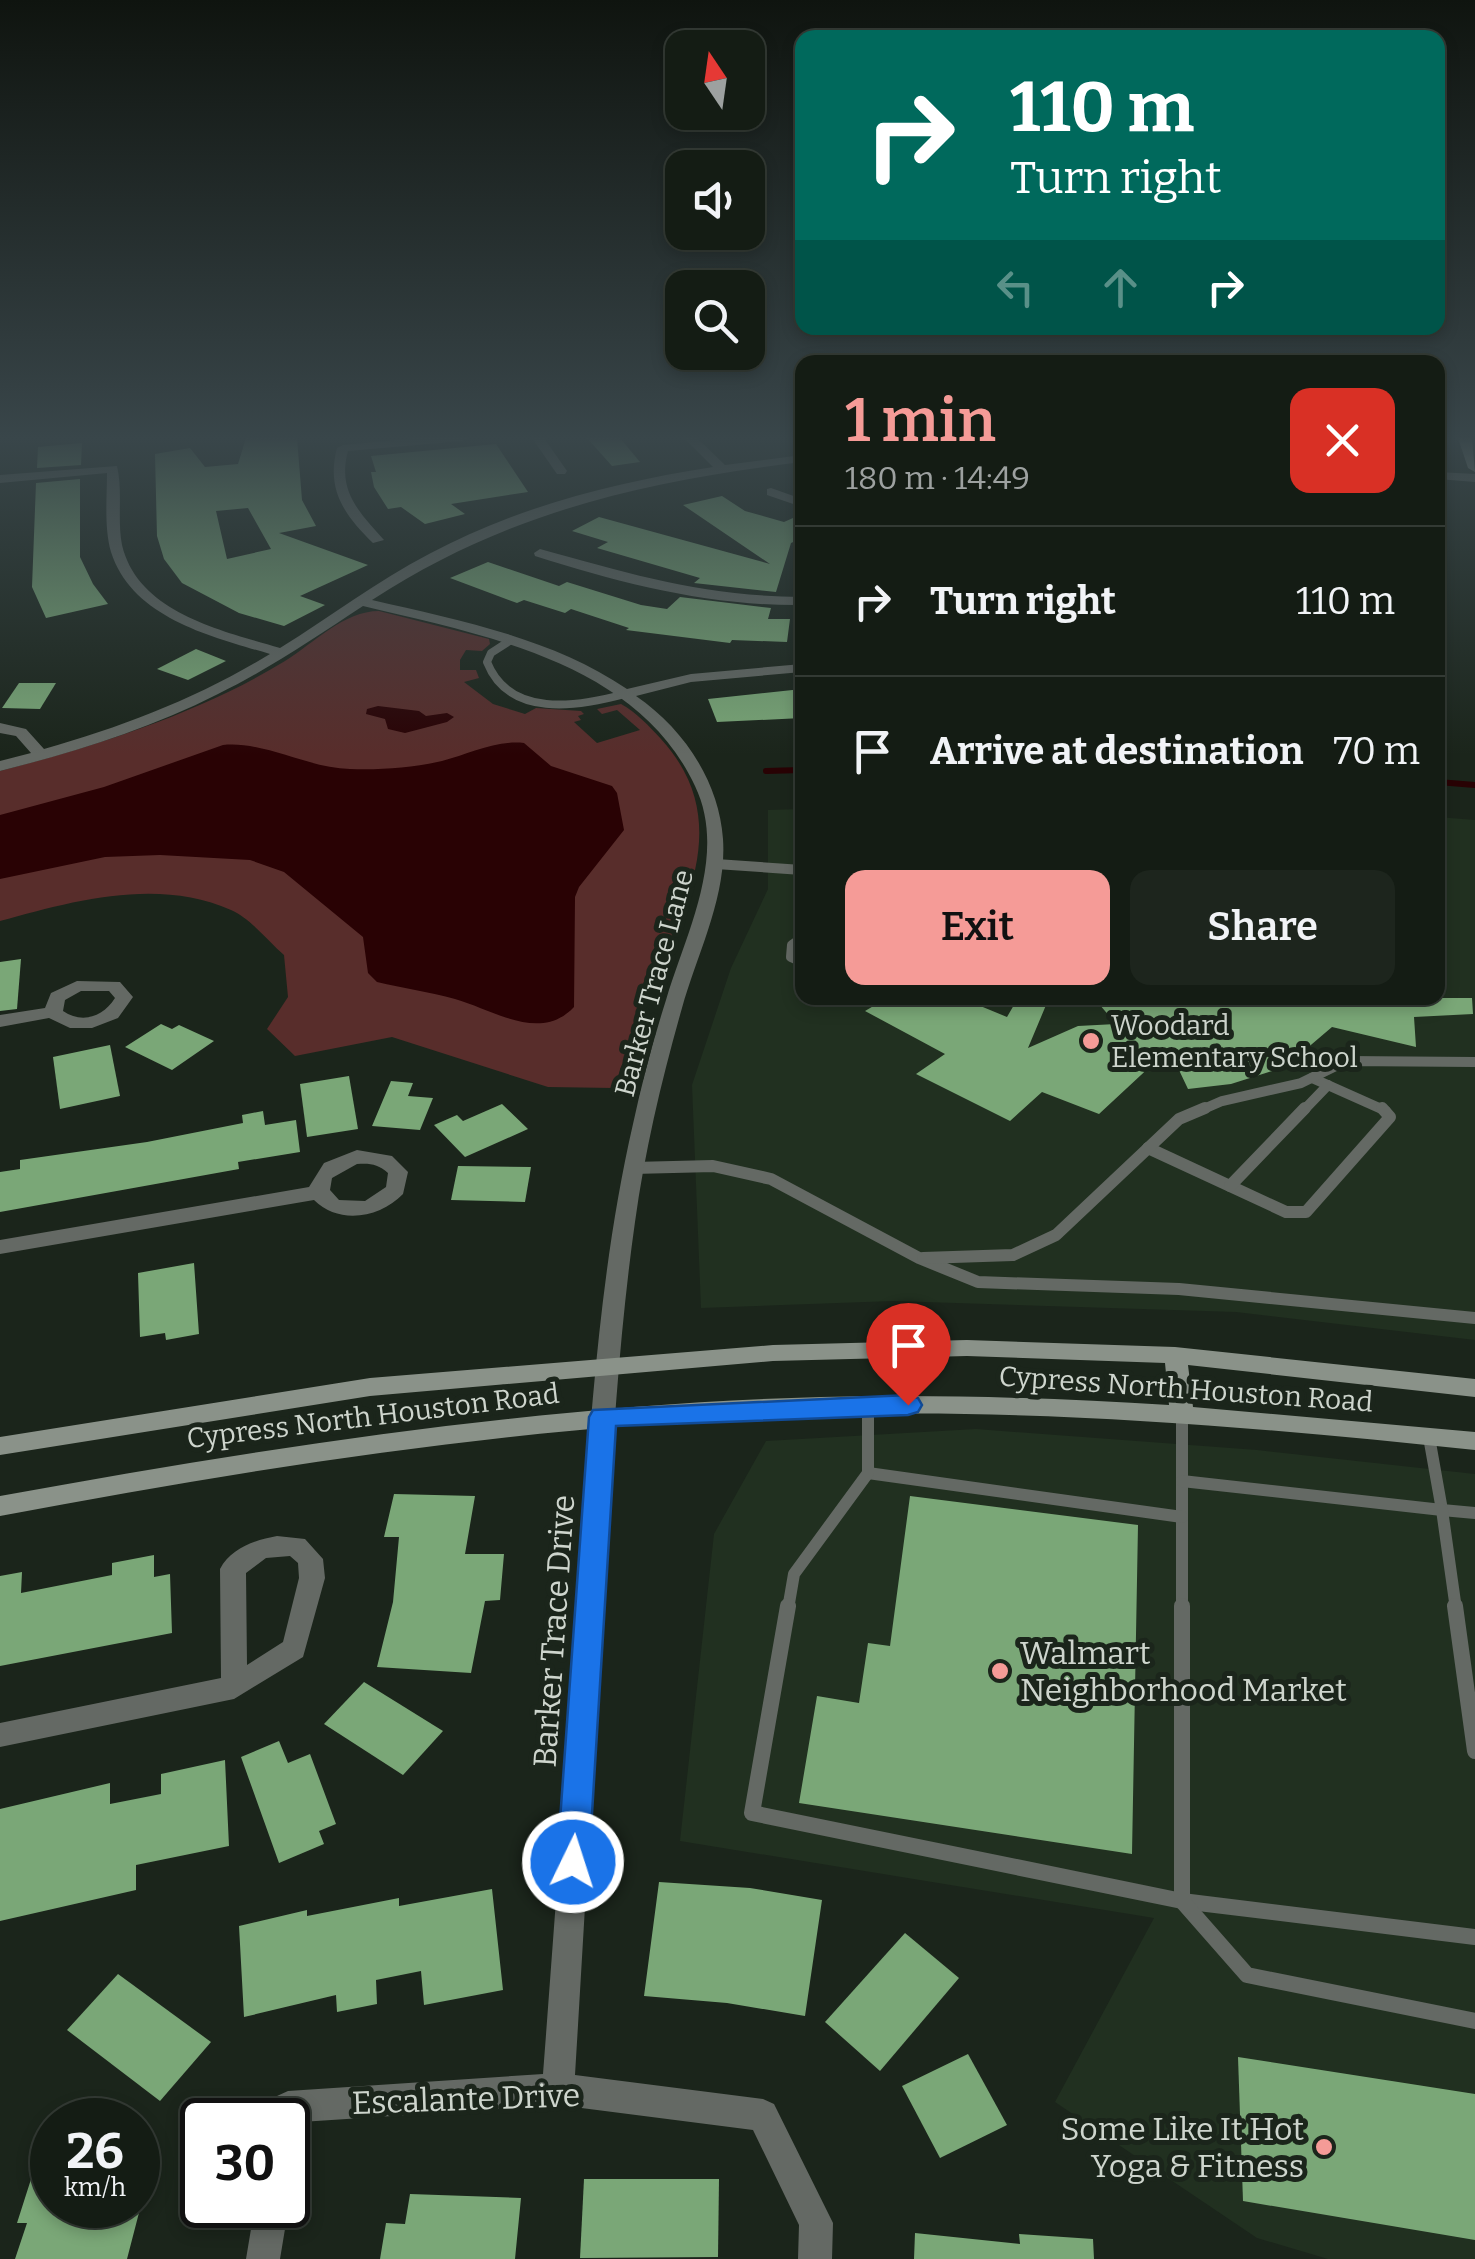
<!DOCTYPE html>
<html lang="en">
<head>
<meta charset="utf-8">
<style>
  :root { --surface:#141c14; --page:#1d251d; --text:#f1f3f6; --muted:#9da1a0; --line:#333a34; --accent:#f59b97 }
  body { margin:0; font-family:Bitter,serif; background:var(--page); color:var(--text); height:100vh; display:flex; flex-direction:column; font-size:38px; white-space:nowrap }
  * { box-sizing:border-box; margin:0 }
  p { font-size:32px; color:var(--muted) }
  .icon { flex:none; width:55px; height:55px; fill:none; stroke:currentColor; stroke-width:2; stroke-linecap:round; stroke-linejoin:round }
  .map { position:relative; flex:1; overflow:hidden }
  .sheet { position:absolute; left:795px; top:355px; width:650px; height:650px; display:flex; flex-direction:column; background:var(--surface); border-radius:20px; box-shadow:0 5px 15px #0003,0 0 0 2px var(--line) }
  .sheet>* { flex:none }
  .banner { position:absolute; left:795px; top:30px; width:650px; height:305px; border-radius:20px; box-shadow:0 5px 15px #0003,0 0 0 2px var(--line); background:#00695c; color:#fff; overflow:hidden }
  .needle { width:65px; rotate:347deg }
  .buttons { position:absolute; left:665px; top:30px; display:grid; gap:20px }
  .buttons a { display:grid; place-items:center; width:100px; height:100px; border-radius:20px; background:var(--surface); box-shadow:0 5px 15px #0003,0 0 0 2px var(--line); font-size:50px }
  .speed { position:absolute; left:30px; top:2098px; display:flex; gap:20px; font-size:50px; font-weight:700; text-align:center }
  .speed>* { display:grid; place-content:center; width:130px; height:130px; border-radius:50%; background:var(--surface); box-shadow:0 5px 15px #0003,0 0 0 2px var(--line); line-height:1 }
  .speed small { font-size:25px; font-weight:400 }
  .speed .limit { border:5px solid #111; border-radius:15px; background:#fff; color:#111 }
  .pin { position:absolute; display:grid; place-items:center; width:85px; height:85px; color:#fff; margin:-102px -42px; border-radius:50% 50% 50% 0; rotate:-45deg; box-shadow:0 0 10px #0007 }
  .pin .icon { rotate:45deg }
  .me { position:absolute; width:110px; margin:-55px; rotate:4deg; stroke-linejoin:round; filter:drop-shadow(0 0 8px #0008) }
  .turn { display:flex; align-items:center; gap:35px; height:210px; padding:0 50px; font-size:45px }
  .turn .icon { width:130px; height:130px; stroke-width:2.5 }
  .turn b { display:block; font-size:70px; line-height:85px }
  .lanes { display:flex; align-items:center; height:95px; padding:0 50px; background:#0003; justify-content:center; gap:50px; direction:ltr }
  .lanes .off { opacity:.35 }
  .round { display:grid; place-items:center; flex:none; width:105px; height:105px; border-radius:20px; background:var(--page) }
  .head { display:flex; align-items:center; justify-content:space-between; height:170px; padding:0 50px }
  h1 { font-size:60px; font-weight:600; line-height:75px; color:var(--accent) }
  .primary-button { display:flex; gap:20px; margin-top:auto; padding:20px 50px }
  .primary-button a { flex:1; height:115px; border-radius:20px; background:var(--accent); color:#111; font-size:40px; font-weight:600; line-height:115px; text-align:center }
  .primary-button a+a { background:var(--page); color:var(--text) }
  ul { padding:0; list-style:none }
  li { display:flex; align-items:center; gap:30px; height:150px; padding:0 50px; border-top:2px solid var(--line) }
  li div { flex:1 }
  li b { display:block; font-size:38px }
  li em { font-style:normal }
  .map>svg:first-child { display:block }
  .built { fill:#213020 }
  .green { fill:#582d2b }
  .water { fill:#290204 }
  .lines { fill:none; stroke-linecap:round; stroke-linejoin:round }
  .stream { stroke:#290204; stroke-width:6 }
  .building { fill:#7aa777; fill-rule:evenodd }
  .lane-far3 { stroke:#646964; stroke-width:8 }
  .lane-far2 { stroke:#646964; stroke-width:10 }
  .lane-far1 { stroke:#646964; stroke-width:12 }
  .lane { stroke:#646964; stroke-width:16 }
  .street { fill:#646964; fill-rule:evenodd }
  .secondary { fill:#8a9289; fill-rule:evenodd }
  .primary { fill:#a6b2a6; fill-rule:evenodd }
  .route { fill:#1a73e8; stroke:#114b97; stroke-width:2.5 }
  .poi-dot { fill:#f59b97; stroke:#1b251b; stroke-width:4 }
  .labels { text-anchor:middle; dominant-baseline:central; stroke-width:10; stroke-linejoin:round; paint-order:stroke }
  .street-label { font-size:28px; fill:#ced5cd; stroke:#1b251b }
  .poi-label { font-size:28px; fill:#ced5cd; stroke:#1b251b; text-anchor:start }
  .near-street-label { font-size:32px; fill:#ced5cd; stroke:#1b251b }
  .near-poi-label { font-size:32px; fill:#ced5cd; stroke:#1b251b; text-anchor:start }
</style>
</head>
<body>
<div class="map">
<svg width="1475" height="2259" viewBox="0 0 1475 2259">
  <rect width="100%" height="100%" fill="#1b251b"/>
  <!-- built -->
  <g class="built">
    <path d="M802,809V998H1438V817L1475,820V1340L1236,1312L893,1301L701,1308L692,1085L731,968L768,889V810Z"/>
    <path d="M976,1429L1257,1450L1475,1474V2259H1328L1257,2238L1055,2102L1154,1918L680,1841L714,1534L766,1441Z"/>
  </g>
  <!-- green -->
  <path class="green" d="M379,611L489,639L490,644L482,651L466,650L460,660V670H476L479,678L464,682L493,704L525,714L536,708L581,711L584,714L578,716L581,720L574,722L597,743L640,730L617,710L602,714L597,709L621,704C636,712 649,726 661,739C732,817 689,898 654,981C639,1016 626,1052 614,1088L548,1087L392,1037L295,1056L267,1029L288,997L284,955C268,941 250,918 231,910C158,877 72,901 0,921V771C98,745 198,714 285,661C314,643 344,611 379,611Z"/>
  <!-- water -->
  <g class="water">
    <path d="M378,706L419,711L426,716L447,713L454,717L447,722L405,733L388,729L385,719L366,714L367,709Z"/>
    <path d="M524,743L551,766L612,786L617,793L624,830L579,887L575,897L574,1007C540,1043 494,1010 455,999C430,992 403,988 377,982L368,973L363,937L284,872L250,860L160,855L105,857L0,879V815L104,787L223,745C265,741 307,768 350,769C380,770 413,768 442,761C469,754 496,740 524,743Z"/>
  </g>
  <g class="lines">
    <!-- stream -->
    <g class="stream">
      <path d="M766,771L802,770"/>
      <path d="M1438,782L1475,785"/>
    </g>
  </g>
  <!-- building -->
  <g class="building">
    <path d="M246,438H297L302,500L316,526L279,533L368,565L300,596L325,605L284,626L239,613L182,583L164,559L157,536L155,454L190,448L205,467L238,464ZM248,508L271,549L227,559L216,511Z"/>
    <path d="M587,438H620L640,462L612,466Z"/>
    <path d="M82,443L81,465L37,468L38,447Z"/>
    <path d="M496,444L528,492L451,504L465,514L425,524L401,507L388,509L374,487L371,472H376L371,456Z"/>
    <path d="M80,479V557L93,584L108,604L46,618L32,587L36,483Z"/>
    <path d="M722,496L745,511L784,522L802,514V538L791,543L776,592L694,583L700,578L597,548L608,542L572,531L599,517L770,564L683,505Z"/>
    <path d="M488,562L559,586L567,582L641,605L667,609L680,597L771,608L768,619H790L787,642L732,640L730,643L626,630L629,628L571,609L565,613L524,600L517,603L450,578Z"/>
    <path d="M196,649L226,661L188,680L157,669Z"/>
    <path d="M19,683H56L40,709L2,708Z"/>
    <path d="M802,689V718L717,722L708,699Z"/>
    <path d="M21,959L17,1009L0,1011V962Z"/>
    <path d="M887,998H961L1007,1017L1018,998H1049L1028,1048L1078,1026L1116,1024L1094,998H1472L1473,1014L1414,1017L1416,1047L1332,1027L1285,1067L1231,1084L1188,1089L1169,1049L1099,1114L1042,1092L1010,1121L916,1074L945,1054L865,1011Z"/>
    <path d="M161,1024L172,1029L179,1025L214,1041L172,1070L125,1047Z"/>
    <path d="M110,1045L120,1096L60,1109L53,1057Z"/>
    <path d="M349,1076L358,1129L307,1137L300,1084Z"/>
    <path d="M391,1081L413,1083L408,1096L433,1098L420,1130L372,1126Z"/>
    <path d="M502,1104L528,1129L465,1157L434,1125L457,1115L463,1121Z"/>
    <path d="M263,1111L265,1125L296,1120L300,1152L238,1162L239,1169L0,1212V1172L20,1169V1160L147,1142L243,1123L242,1115Z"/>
    <path d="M458,1166L531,1167L525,1202L451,1200Z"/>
    <path d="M194,1263L199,1334L166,1340L165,1333L140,1337L138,1273Z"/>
    <path d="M394,1494L475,1496L465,1554H504L500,1600L485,1601L471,1673L377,1667L393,1602L399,1537H384Z"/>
    <path d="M910,1496L1138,1525L1132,1854L799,1803L817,1696L859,1703L868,1643L890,1646Z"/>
    <path d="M154,1555V1577L170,1574L172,1633L0,1666V1576L22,1572L21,1593L112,1575V1563Z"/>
    <path d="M364,1682L443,1731L403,1775L324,1724Z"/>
    <path d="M279,1741L288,1763L310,1754L336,1824L319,1831L324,1844L279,1863L241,1757Z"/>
    <path d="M225,1760L229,1846L136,1865V1890L0,1921V1809L110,1783V1804L161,1794V1774Z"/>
    <path d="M659,1882L750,1888L822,1900L805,2016L727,2003L644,1996Z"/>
    <path d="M492,1889L503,1990L424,2005L421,1971L376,1980L377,2004L337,2012L336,1995L244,2017L239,1926L307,1910V1916L399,1898V1906Z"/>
    <path d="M905,1933L959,1978L880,2071L825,2022Z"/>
    <path d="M118,1974L211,2042L160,2101L67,2030Z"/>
    <path d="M968,2054L1007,2125L940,2158L902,2086Z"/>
    <path d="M1238,2057L1475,2094V2240L1243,2201Z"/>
    <path d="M48,2126H52V2205H141L127,2259H15L27,2223H17Z"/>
    <path d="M584,2179H719L718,2257L580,2258Z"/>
    <path d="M410,2194L521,2198L515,2259H380L386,2223L405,2224Z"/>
    <path d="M915,2233L1020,2244L1019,2234L1093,2239L1094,2259H914Z"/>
  </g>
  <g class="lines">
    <!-- lane-far3 -->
    <path class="lane-far3" d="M511,640L491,653L487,662C509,718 577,707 625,694"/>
    <!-- lane-far2 -->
    <g class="lane-far2">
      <path d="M716,864L802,870"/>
      <path d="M802,938L792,945L791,957L802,962"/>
      <path d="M1312,1078L1386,1111"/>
      <path d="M1199,1111L1222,1101L1301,1083L1346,1061L1475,1062"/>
      <path d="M1303,1111L1328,1085"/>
    </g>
    <!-- lane-far1 -->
    <g class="lane-far1">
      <path d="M1148,1148L1286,1212H1306L1390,1117L1382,1108"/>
      <path d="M633,1168L713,1166L771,1179L919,1258L978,1282L1179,1289L1475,1318"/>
      <path d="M1230,1186L1305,1108"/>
      <path d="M923,1258L1013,1255L1056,1235L1179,1119L1205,1108"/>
      <path d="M1182,1412V1609"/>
      <path d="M1429,1437L1442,1510L1475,1513"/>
      <path d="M868,1473L1182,1517"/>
      <path d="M1182,1481L1442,1510L1456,1609"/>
      <path d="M788,1609L794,1574L868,1473V1405"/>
    </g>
    <!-- lane -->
    <g class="lane">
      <path d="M788,1606L752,1813L1182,1901L1475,1937"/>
      <path d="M1182,1606V1901L1247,1975L1475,2021"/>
      <path d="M1455,1606L1475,1751"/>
    </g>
    <!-- street -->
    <g class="street">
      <path d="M418,438H468L462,441L348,451C337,491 359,512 384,540L373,543C344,515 326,489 337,448L343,445Z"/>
      <path d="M532,438H544L567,471L565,474H557Z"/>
      <path d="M684,438H697L725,465L802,455V462C645,481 507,512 372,600C458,620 552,638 627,689L691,674L802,664V672L691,682L636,696C683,728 719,781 723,839C727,897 697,954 682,1008C662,1078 645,1150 635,1222C618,1342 612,1463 604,1584C594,1748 585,1911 575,2075L763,2099L774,2104L833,2223L832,2259H798L799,2225L753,2130L558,2105L301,2122L297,2131L288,2135V2120H270L277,2096L288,2091L543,2074C556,1904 568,1734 580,1564C591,1416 600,1268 633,1124C642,1082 653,1041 666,1000C686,933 728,855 695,786C637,662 483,635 363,606C316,637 269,669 218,694C149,729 75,752 0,771V761L31,753L16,736L0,733V723L26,729L44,749C123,727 200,697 270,654C212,637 132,618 111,552C104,527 107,499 107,473L0,483V475L117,466C123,491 117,519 122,545C138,613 223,631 280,648C330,617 377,581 429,554C516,507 616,482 713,467Z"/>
      <path d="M1438,472L1475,474V482L1438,479Z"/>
      <path d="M771,488L802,499V507L767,495V489Z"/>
      <path d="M540,549C635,575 702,596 802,597V605C710,606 623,584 535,556L534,553Z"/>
      <path d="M77,981L120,982L133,997L118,1018L92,1028H70L49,1018L0,1027V1015L45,1008L51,993ZM81,991H109L115,998C103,1017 82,1024 63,1011L65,1000Z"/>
      <path d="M357,1150L392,1156L408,1172L403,1194C380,1218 339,1225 314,1200L0,1254V1240L309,1187L324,1163ZM357,1164C370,1163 378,1164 388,1173L386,1187L365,1201L339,1200L330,1190L332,1178Z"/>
      <path d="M277,1536L305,1539L323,1559L325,1578L303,1657L234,1699L0,1747V1723L221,1678L220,1569C231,1548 255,1540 277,1536ZM290,1556L298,1563L299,1578L283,1642L247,1665L246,1573L266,1558Z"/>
      <path d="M288,2202L289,2205L280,2259H246L255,2205H288Z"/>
    </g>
    <!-- secondary -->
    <path class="secondary" d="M967,1340L1175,1347L1475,1379V1397L1188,1365L1193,1407L1475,1432V1450C1257,1427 1038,1408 818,1415C544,1423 269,1465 0,1516V1496C266,1447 550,1404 821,1397C937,1394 1053,1398 1169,1405L1165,1363L967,1356L773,1361L370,1396L0,1455V1437L370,1378L773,1345Z"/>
    <!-- primary -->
    <path class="primary" d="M1458,438H1472L1475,472L1468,468Z"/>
  </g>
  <!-- sky -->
  <linearGradient id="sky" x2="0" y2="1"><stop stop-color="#0f140f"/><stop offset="0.58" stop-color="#39464a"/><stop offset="1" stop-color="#39464a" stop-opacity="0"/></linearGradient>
  <rect width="1475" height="755" fill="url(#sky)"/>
  <!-- route -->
  <path class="route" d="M908,1395L918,1398L922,1405L918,1412L908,1415L616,1426L589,1862L585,1873L573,1877L561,1873L557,1862L589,1417L593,1410Z"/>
  <!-- markers -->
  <g class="poi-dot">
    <circle cx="1091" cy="1041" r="10"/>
    <circle cx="1000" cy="1671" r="10"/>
    <circle cx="1324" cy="2147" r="10"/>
  </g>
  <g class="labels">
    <!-- street labels -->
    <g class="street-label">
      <text transform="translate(654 983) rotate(-75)">Barker Trace Lane</text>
      <text transform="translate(1186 1389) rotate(4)">Cypress North Houston Road</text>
      <text transform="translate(373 1416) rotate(-7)">Cypress North Houston Road</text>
    </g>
    <!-- poi labels -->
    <g class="poi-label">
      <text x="1111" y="1025">Woodard<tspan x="1111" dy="32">Elementary School</tspan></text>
    </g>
    <!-- near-street labels -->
    <g class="near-street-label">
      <text transform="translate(554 1631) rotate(-86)">Barker Trace Drive</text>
      <text transform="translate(466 2099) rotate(-2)">Escalante Drive</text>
    </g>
    <!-- near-poi labels -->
    <g class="near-poi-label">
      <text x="1020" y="1653">Walmart<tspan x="1020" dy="37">Neighborhood Market</tspan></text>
      <text x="1304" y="2129" text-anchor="end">Some Like It Hot<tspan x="1304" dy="37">Yoga &amp; Fitness</tspan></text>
    </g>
  </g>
</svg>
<div class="buttons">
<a><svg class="needle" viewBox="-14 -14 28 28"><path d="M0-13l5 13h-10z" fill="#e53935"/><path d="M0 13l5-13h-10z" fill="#9da1a0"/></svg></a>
<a><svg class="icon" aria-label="sound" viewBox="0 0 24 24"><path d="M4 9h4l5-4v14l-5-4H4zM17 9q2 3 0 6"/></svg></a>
<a><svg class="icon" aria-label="search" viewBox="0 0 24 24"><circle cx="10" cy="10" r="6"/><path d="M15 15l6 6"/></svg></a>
</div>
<div class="speed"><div>26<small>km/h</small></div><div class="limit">30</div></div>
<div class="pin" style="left:908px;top:1405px;background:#d93025"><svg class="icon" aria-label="arrive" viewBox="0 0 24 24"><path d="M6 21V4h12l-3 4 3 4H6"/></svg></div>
<svg class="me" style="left:573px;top:1862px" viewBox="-20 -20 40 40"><circle r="17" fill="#1a73e8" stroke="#fff" stroke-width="3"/><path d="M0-11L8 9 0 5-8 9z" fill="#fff"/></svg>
<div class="banner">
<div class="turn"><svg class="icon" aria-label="right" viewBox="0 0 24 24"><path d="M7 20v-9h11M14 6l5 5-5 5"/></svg><div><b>110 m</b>Turn right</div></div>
<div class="lanes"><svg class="icon off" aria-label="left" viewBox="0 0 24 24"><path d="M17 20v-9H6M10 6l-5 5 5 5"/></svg><svg class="icon off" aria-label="ahead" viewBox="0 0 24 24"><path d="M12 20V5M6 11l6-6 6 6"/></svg><svg class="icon" aria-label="right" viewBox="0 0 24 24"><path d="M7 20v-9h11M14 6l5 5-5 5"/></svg></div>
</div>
<section class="sheet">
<div class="head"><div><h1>1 min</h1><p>180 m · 14:49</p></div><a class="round" style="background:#d93025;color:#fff"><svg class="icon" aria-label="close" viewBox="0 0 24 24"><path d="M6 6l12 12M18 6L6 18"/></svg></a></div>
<ul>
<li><svg class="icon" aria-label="right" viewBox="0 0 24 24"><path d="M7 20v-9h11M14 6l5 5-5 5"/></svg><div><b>Turn right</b></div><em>110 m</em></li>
<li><svg class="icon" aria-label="arrive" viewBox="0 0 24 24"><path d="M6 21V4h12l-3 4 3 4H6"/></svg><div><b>Arrive at destination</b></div><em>70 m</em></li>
</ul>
<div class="primary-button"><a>Exit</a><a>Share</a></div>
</section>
</div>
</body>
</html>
